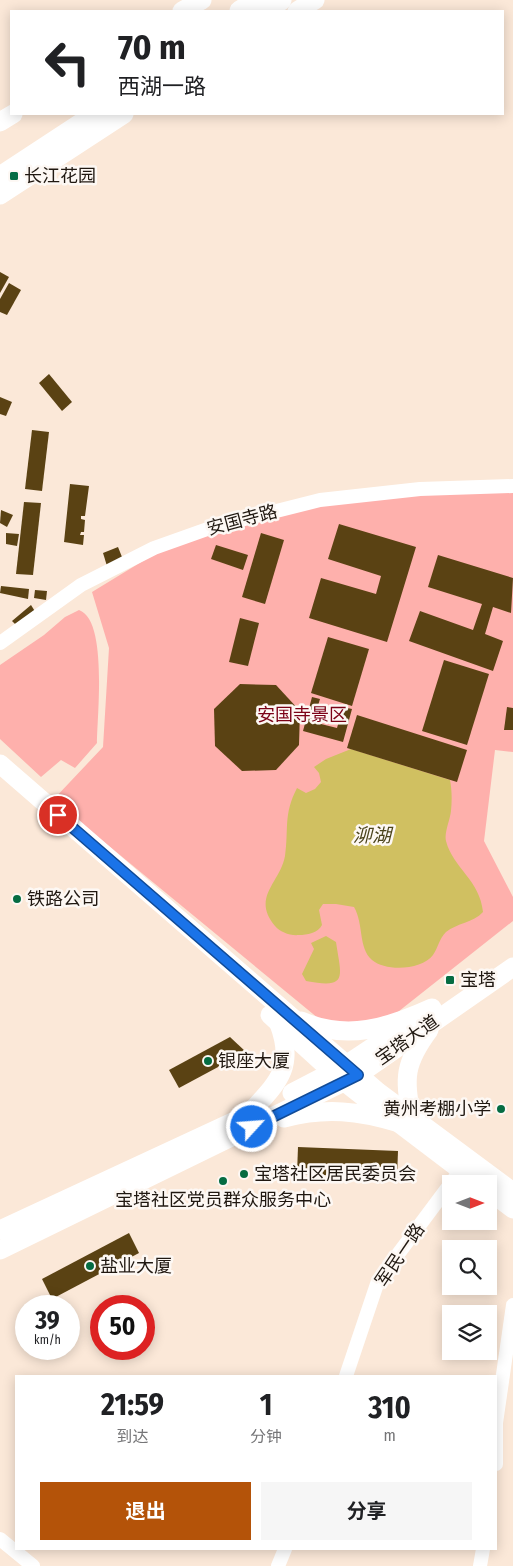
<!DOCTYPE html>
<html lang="zh">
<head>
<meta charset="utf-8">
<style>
  :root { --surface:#fff; --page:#f6f6f6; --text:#202124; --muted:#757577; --accent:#b45309 }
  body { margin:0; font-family:"Fira Sans Condensed","Noto Sans SC",sans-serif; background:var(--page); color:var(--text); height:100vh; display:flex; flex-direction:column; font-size:19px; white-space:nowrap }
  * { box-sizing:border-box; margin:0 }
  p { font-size:16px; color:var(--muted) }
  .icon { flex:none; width:28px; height:28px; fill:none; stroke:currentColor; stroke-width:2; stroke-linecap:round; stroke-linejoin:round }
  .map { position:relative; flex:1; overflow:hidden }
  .drawer { position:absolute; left:15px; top:1375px; width:482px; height:175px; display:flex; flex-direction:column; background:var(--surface); border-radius:0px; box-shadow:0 2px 12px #0003 }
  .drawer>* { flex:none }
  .banner { position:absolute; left:10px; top:10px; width:494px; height:105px; border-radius:0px; box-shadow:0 2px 12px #0003; background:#fff; color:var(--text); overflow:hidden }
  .needle { width:32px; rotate:90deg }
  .tools { position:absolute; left:442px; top:1175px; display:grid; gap:10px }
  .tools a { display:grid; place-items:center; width:55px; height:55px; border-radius:0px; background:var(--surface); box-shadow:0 2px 12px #0003; font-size:25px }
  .speed { position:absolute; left:15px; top:1295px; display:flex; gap:10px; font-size:25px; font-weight:700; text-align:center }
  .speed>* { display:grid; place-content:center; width:65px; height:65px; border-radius:50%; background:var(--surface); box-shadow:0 2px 12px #0003; line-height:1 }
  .speed small { font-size:12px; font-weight:400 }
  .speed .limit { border:8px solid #d22; background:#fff; color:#111 }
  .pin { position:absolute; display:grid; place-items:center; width:42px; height:42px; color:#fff; margin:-21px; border:2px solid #fff; border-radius:50%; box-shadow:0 1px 5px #0007 }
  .me { position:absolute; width:55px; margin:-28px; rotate:64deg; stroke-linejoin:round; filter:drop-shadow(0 0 4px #0008) }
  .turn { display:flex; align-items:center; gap:18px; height:105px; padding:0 25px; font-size:22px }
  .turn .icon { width:65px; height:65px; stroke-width:2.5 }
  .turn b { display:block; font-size:35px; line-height:42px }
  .eta { display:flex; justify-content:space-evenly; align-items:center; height:85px; text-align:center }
  .eta b { font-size:30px; font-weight:700; line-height:35px }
  .button { display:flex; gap:10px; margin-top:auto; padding:10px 25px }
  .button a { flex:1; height:58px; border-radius:0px; background:var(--accent); color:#fff; font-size:20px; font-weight:700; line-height:58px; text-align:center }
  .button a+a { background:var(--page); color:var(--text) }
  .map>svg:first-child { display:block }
  .green { fill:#feb0ac }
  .water { fill:#d0c061 }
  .building { fill:#5a4213 }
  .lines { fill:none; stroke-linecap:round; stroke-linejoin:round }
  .street { stroke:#fff; stroke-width:14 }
  .secondary { stroke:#fff; stroke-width:19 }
  .primary { stroke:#fff; stroke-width:21 }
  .route-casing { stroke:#114b97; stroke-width:12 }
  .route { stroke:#1a73e8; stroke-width:9 }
  .poi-dot { fill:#056c42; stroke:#fdf8f4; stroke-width:2 }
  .labels { text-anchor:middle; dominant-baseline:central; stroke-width:5; stroke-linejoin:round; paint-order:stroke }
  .poi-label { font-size:18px; fill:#201811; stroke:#fdf8f4; text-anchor:start }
  .street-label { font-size:18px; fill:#201811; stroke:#fdf8f4 }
  .park-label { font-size:18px; fill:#7b0216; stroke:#fdf8f4 }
  .water-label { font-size:19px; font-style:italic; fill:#4b441c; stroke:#fdf8f4 }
</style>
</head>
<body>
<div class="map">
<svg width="513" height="1566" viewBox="0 0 513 1566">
  <rect width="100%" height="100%" fill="#fbe8d8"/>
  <!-- green -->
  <g class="green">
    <path d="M513,491V752L495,750L484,841L513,897V921L389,1019L354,1027L324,1023L53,800L103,747L109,648L92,592L156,553L216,531L323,505L422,494Z"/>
    <path d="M79,610C108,620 97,716 97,743L75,768L61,760L41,777L0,739V665L44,635L65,617Z"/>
  </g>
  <!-- water -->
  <g class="water">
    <path d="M351,749L450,780C452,790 452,801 451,811C450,820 444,833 446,841C453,868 480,880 483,912C473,923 457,923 446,932C439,939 438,948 433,955C422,970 386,972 372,960C358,948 364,924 354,907L336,904H323L319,910L322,925C318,933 307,935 299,935C290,936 280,932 275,926C251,897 280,883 285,856C289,829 283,815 297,788L306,793L315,789L321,782L319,773L314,767L326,759Z"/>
    <path d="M326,936L336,942C341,977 349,989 306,981L302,974L314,949L311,943Z"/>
  </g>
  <!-- building -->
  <g class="building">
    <path d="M0,272L9,277L0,293Z"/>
    <path d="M9,283L21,290L7,315L0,312V299Z"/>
    <path d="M49,374L72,402L62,411L39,383Z"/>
    <path d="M0,397L12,402L6,416L0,414Z"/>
    <path d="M32,430L49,432L42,491L25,489Z"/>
    <path d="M70,484L89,486L85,516H81V519L85,520L84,532H81L80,535H84L83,545L64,542Z"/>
    <path d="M24,502L41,503L33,575L16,574Z"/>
    <path d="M1,510L13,515L7,527L0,523Z"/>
    <path d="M339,524L416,547L387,642L309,618L321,578L376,594L381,576L328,559Z"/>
    <path d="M6,533L19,534L17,546L6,544Z"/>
    <path d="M261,533L284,540L265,604L242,597Z"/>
    <path d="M216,545L248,555L243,570L211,559Z"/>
    <path d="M118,547L124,562L107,566L103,553Z"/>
    <path d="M438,555L513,578L511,613L493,607L485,634L503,641L493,671L409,641L420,611L473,630L482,604L428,587Z"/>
    <path d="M1,586L29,589L28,599L0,593Z"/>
    <path d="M35,590L47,591L46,600L34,598Z"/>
    <path d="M31,605L36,613L18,627L12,621Z"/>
    <path d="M240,618L259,623L248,666L229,662Z"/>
    <path d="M328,637L369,649L352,706L311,693Z"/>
    <path d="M444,660L489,674L467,745L422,731Z"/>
    <path d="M240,684L276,685L300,711L299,745L276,770L242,771L215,746L214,709Z"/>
    <path d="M312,697L320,699L313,722L337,728L343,707L352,709L343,742L303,731Z"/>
    <path d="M507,707L513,708V730H504Z"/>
    <path d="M357,715L467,750L457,782L347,748Z"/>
    <path d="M230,1037L246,1052L179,1088L169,1070Z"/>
    <path d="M298,1147L398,1151L397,1178L297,1174Z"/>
    <path d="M129,1233L139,1253L52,1299L42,1279Z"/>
  </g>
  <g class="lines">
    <!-- street -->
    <g class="street">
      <path d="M0,643L81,585L154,548L213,527L320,500L420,489L513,486"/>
      <path d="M346,1376L378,1281L460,1171"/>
      <path d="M496,1423L513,1305"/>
      <path d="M496,1423V1464"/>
      <path d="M0,1539L33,1566"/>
      <path d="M278,1566L285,1549"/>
      <path d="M480,1566L483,1549"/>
    </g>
    <!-- secondary -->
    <g class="secondary">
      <path d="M182,11L202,0"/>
      <path d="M297,11L315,0"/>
      <path d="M0,122L13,114"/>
      <path d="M0,195L124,114"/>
      <path d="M0,764L378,1092L513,1192"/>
      <path d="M270,1015L337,1076L374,1105"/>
      <path d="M301,1021C347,1041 388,1028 432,1008"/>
      <path d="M292,1093L346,1065L412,1021"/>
      <path d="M247,1116C276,1084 296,1069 279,1024"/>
      <path d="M412,1117C403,1079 405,1062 429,1030"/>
      <path d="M284,1118C326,1107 359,1111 399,1123"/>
      <path d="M396,1121L479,1184"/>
      <path d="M489,1191L513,1209"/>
      <path d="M0,1230L254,1112"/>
      <path d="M0,1250L358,1075L513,967"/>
    </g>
    <!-- primary -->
    <g class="primary">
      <path d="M240,11L258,0"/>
      <path d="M263,11L281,0"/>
      <path d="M0,177L96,114"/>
    </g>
  </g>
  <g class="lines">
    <defs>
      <path id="route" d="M58,815L358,1075L252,1127"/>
    </defs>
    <!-- route casing -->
    <use href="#route" class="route-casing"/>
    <!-- route -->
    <use href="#route" class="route"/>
  </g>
  <!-- markers -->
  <g class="poi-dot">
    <rect x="9" y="171" width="10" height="10" rx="2.5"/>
    <circle cx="17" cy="899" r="5"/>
    <rect x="445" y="975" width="10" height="10" rx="2.5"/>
    <circle cx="208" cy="1061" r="5"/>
    <circle cx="501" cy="1109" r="5"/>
    <circle cx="244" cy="1174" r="5"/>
    <circle cx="223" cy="1181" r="5"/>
    <circle cx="90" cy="1266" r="5"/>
  </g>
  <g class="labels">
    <!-- poi labels -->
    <g class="poi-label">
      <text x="24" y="176">长江花园</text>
      <text x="27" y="899">铁路公司</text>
      <text x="460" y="980">宝塔</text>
      <text x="218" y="1061">银座大厦</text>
      <text x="491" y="1109" text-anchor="end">黄州考棚小学</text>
      <text x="254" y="1174">宝塔社区居民委员会</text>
      <text x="223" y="1200" text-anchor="middle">宝塔社区党员群众服务中心</text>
      <text x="100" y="1266">盐业大厦</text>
    </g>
    <!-- street labels -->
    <g class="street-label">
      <text transform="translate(242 520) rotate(-15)">安国寺路</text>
      <text transform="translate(407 1040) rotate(-35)">宝塔大道</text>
      <text transform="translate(400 1255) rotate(-56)">军民一路</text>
    </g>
    <!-- park labels -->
    <g class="park-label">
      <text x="302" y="715">安国寺景区</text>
    </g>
    <!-- water labels -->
    <g class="water-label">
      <text x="372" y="835">泖湖</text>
    </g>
  </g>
</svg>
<div class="tools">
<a><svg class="needle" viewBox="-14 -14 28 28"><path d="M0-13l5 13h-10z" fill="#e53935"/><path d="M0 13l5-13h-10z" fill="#757577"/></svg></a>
<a><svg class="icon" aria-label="search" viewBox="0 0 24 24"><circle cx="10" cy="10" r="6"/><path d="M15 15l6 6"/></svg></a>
<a><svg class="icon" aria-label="layers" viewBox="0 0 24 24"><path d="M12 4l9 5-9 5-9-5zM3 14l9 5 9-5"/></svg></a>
</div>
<div class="speed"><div>39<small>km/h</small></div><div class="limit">50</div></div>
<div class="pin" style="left:58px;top:815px;background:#d93025"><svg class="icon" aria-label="arrive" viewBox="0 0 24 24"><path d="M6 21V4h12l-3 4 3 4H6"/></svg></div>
<svg class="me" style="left:252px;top:1127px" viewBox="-20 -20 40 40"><circle r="17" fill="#1a73e8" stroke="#fff" stroke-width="3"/><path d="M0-11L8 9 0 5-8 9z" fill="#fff"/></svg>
<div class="banner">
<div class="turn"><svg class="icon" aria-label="left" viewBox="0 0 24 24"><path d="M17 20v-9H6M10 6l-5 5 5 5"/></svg><div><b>70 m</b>西湖一路</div></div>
</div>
<section class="drawer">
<div class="eta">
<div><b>21:59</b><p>到达</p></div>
<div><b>1</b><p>分钟</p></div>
<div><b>310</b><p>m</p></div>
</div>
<div class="button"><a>退出</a><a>分享</a></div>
</section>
</div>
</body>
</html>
